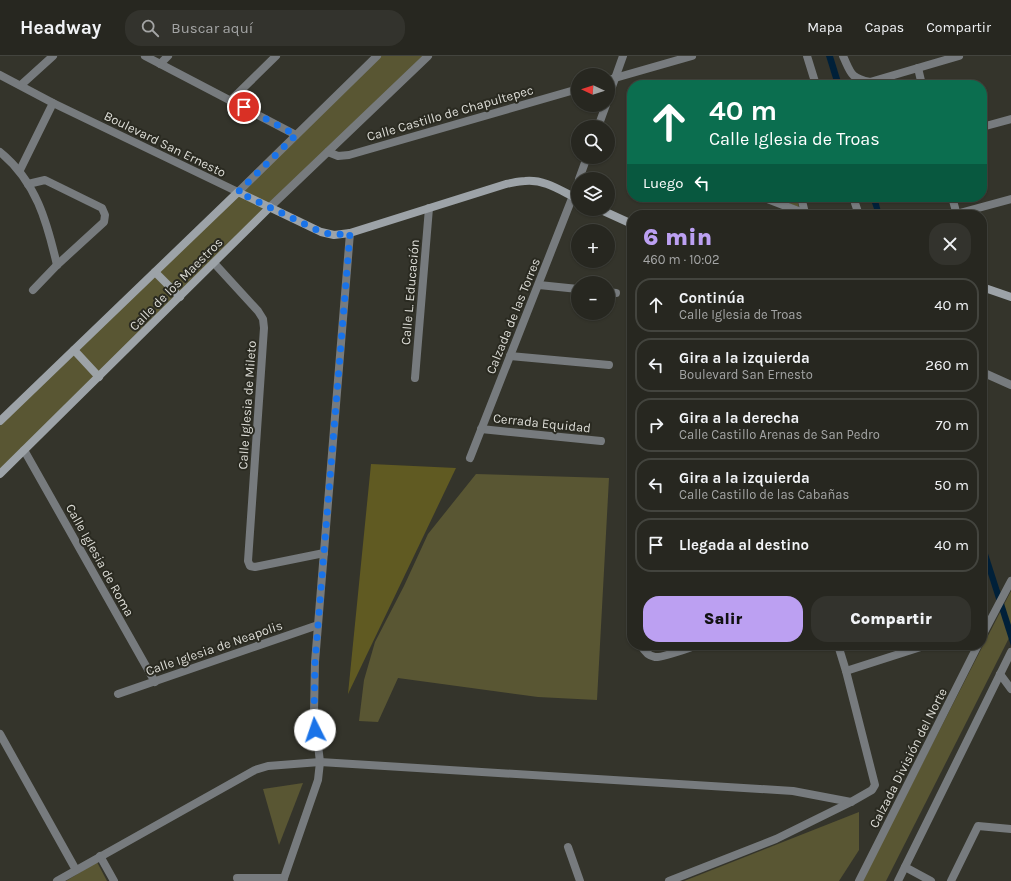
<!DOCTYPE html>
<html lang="es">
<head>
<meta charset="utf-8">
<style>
  :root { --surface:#272720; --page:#33332d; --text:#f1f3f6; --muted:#a4a5a5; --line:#43443e; --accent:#bca0f2 }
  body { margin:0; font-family:Karla,sans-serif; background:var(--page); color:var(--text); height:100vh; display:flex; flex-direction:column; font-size:15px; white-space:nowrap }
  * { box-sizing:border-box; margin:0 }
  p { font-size:13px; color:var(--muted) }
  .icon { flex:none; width:22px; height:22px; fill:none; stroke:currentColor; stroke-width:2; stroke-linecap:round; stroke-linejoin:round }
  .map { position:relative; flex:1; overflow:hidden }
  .panel { position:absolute; left:627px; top:154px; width:360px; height:440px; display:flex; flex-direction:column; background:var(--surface); border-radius:16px; box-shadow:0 1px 3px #0004,0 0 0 1px var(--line) }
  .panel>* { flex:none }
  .banner { position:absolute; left:627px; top:24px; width:360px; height:122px; border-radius:16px; box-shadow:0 1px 3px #0004,0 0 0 1px var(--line); background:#0b6e4f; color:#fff; overflow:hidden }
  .needle { width:26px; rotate:274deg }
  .fabs { position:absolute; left:571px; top:12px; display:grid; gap:8px }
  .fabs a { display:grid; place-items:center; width:44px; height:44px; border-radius:50%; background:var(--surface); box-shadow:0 1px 3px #0004,0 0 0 1px var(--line); font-size:20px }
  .pin { position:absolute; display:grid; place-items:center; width:34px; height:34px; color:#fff; margin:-17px; border:2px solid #fff; border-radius:50%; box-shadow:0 1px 4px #0007 }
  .me { position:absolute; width:44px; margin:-22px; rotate:356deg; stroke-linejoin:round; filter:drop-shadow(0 0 3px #0008) }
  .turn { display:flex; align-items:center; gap:14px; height:84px; padding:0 16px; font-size:18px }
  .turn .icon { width:52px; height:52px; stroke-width:2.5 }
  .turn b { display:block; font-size:28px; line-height:34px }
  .then { display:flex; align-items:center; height:38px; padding:0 16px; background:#0003; gap:8px; font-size:15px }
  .round { display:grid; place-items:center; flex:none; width:42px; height:42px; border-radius:16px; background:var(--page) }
  .head { display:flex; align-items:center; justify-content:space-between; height:68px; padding:0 16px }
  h1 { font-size:24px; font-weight:800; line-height:30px; color:var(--accent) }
  .cta { display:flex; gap:8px; margin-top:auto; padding:8px 16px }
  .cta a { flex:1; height:46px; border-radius:16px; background:var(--accent); color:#111; font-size:16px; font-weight:800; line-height:46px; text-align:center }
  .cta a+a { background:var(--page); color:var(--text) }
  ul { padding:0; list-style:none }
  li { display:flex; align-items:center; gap:12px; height:54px; margin:0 8px 6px; padding:0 8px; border:2px solid var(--line); border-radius:16px }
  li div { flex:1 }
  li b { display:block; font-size:15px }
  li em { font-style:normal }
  header { display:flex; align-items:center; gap:24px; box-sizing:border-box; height:56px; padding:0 20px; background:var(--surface); border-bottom:1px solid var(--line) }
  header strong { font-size:19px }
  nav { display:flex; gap:22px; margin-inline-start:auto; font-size:14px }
  .search { width:280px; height:36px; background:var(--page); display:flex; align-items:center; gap:10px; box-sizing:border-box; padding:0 14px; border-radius:16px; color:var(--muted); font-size:15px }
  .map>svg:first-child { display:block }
  .green { fill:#595633 }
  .forest { fill:#605a22 }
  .water { fill:#002039 }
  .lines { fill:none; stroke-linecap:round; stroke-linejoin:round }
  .minor { stroke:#777b7e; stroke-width:8 }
  .tertiary { stroke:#777b7e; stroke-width:8 }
  .secondary { stroke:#9da3a8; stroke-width:8 }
  .route { stroke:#1a73e8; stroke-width:7; stroke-dasharray:0 12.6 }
  .labels { text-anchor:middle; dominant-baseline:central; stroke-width:4; stroke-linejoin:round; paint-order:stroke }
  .street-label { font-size:13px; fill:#ddddd7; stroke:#2a2a21 }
</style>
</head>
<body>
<header>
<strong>Headway</strong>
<div class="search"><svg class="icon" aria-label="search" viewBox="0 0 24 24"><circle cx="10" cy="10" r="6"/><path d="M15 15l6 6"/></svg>Buscar aquí</div>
<nav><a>Mapa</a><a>Capas</a><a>Compartir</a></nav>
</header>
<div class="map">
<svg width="1011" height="825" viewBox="0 0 1011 825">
  <rect width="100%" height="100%" fill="#34342b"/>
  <!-- green -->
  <g class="green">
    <path d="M379,0H423L0,413V370Z"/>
    <path d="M771,141H796L799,151Z"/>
    <path d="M476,418L609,422L597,644L538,641L398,622L378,666L359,665L364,624L375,586L404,530L428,478Z"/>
    <path d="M1011,535V578L886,825H862Z"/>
    <path d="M303,727L279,789L263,733Z"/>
    <path d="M859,756V794L839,825H684Z"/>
    <path d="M97,806L107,825H66Z"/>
  </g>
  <!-- forest -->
  <path class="forest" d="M371,408L456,412L348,638Z"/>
  <!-- water -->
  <g class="water">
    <path d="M826,0H833L842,29H835Z"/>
    <path d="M870,141H877L882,159H876Z"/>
    <path d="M982,479L1011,569V590L982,499Z"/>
  </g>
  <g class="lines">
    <!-- minor -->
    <g class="minor">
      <path d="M145,0L296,79"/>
      <path d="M807,0L816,29"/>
      <path d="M843,0C851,17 850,22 870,26L959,0"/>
      <path d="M160,8L168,0"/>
      <path d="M918,12L922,29"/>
      <path d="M0,19L53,47L238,136L377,0"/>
      <path d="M608,24L692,0"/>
      <path d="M21,29L53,0"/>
      <path d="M608,42L623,0"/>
      <path d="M231,44L276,0"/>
      <path d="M598,71L606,49"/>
      <path d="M982,71L1011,63"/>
      <path d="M0,96C36,125 47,166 57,209"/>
      <path d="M328,96L338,100L349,99L578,33"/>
      <path d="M20,114L53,47"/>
      <path d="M579,123L587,101"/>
      <path d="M28,128L45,124L102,152L105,159L104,166L57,209L33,234"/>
      <path d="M762,141L809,159"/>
      <path d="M801,141L805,157"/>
      <path d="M853,141L859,159"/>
      <path d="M952,141L957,159"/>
      <path d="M270,151L428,0"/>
      <path d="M956,158L1011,143"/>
      <path d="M214,207L258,255L263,263L264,272L248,505L250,510L255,511L324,497"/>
      <path d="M539,229L578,233"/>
      <path d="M608,236L616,237"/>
      <path d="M510,300L609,309"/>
      <path d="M982,316L1011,329"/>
      <path d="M415,322L429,152"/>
      <path d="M481,373L601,385"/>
      <path d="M24,394L155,626"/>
      <path d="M470,402L578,127"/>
      <path d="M641,589C644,595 648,600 655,601C663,602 688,592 698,589"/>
      <path d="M846,615L927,589"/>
      <path d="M1000,618L1011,633"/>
      <path d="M118,638L318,569"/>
      <path d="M0,678L76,814"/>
      <path d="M568,791L580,825"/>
      <path d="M100,800L114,825"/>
      <path d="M905,811L931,825"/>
      <path d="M237,822H284"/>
      <path d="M57,825L255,714L268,710L320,706L793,735L851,746"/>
      <path d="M283,825L318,724L320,706L314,656L315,606L350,177"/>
      <path d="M669,825L776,783L851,746L872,734L875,729L846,615L838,589"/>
      <path d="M951,825L978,770L1011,773"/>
    </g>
    <!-- tertiary -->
    <g class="tertiary">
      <path d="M982,580L1011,525"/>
      <path d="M859,825L978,589"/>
      <path d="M898,825L1011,596"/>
    </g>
    <!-- secondary -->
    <g class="secondary">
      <path d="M599,153L632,168"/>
      <path d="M155,216L180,241"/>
      <path d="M982,231L1011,241"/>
      <path d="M74,294L99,321"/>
      <path d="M0,365L238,136L321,176L334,179L350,177L506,128C512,127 519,125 525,125C545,123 561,135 578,143"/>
      <path d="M0,418L270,151"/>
    </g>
  </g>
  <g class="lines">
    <!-- route -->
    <path class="route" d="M244,51L296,79L238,136L321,176L334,179L350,177L315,606L314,656L315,674"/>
  </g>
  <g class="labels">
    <!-- street labels -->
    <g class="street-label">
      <text transform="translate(450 57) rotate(-16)">Calle Castillo de Chapultepec</text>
      <text transform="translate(165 88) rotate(26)">Boulevard San Ernesto</text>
      <text transform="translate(176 228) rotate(-45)">Calle de los Maestros</text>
      <text transform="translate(410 236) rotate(-85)">Calle L. Educación</text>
      <text transform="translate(513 260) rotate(-68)">Calzada de las Torres</text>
      <text transform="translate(247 349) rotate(-86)">Calle Iglesia de Mileto</text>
      <text transform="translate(542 367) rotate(6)">Cerrada Equidad</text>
      <text transform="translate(100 504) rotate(61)">Calle Iglesia de Roma</text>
      <text transform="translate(214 592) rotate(-19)">Calle Iglesia de Neapolis</text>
      <text transform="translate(908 702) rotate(-63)">Calzada División del Norte</text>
    </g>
  </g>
</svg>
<div class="fabs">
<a><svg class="needle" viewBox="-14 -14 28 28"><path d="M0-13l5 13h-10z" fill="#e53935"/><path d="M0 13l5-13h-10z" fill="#a4a5a5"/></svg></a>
<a><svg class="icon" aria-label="search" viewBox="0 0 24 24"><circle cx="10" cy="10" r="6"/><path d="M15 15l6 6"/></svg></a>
<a><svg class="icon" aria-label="layers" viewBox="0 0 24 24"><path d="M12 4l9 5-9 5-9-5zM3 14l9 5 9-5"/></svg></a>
<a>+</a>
<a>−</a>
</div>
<div class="pin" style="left:244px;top:51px;background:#d93025"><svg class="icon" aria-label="arrive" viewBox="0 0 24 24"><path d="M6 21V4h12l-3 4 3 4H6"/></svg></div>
<svg class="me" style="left:315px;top:674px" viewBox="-20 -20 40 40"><circle r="19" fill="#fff"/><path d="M0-13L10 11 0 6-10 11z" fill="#1a73e8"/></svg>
<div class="banner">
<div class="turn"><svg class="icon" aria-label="ahead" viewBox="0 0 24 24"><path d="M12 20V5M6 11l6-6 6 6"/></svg><div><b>40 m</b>Calle Iglesia de Troas</div></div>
<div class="then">Luego<svg class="icon" aria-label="left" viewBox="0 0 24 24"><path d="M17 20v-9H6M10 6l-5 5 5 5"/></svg></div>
</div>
<section class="panel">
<div class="head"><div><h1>6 min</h1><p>460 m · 10:02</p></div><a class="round"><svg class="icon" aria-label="close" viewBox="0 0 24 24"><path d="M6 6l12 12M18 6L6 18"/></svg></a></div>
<ul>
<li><svg class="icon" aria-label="ahead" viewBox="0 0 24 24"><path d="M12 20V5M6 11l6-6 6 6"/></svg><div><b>Continúa</b><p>Calle Iglesia de Troas</p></div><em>40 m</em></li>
<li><svg class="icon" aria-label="left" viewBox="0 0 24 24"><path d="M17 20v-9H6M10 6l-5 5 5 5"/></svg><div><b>Gira a la izquierda</b><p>Boulevard San Ernesto</p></div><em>260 m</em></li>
<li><svg class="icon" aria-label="right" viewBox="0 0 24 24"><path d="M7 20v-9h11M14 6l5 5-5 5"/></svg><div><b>Gira a la derecha</b><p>Calle Castillo Arenas de San Pedro</p></div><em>70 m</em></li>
<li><svg class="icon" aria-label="left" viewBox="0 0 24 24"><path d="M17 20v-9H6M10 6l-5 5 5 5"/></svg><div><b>Gira a la izquierda</b><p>Calle Castillo de las Cabañas</p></div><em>50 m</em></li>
<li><svg class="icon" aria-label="arrive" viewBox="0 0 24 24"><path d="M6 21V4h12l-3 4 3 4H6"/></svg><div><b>Llegada al destino</b></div><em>40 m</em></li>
</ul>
<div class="cta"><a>Salir</a><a>Compartir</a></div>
</section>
</div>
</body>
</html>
